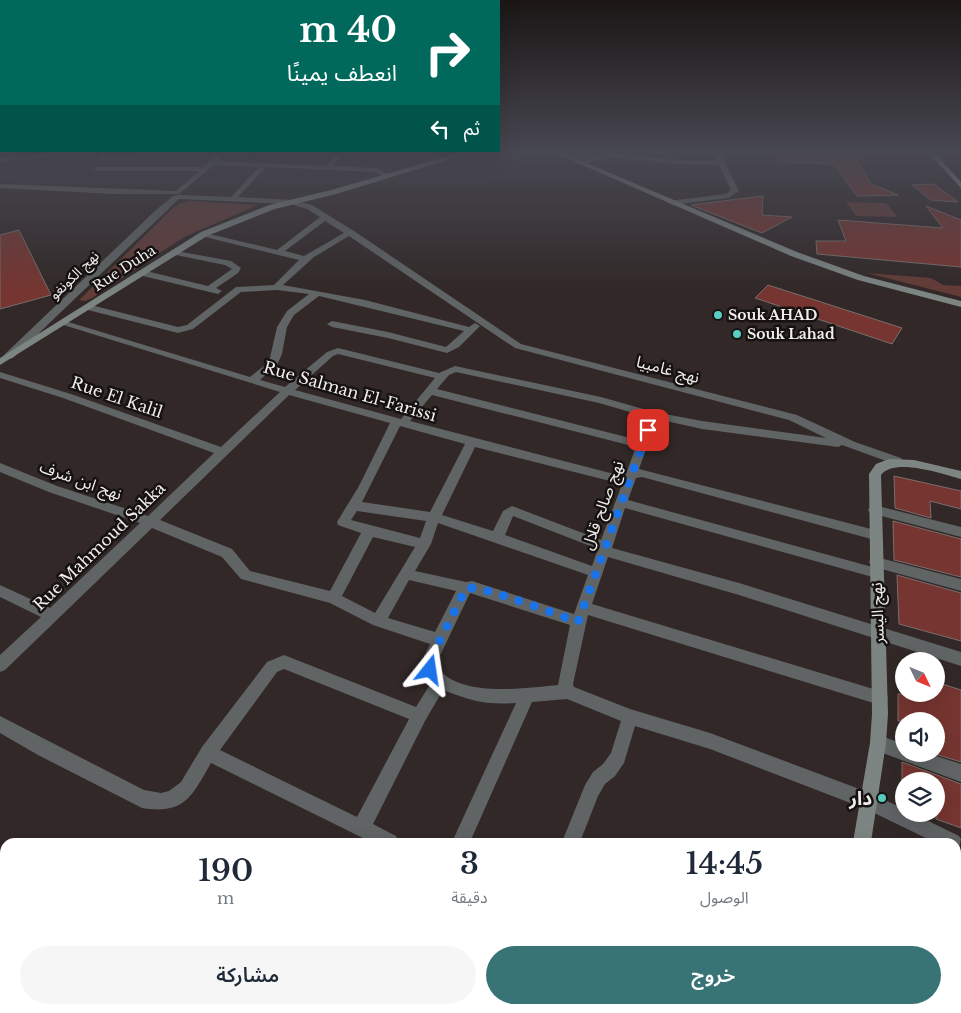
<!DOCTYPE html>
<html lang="ar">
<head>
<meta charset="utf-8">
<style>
  :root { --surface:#fff; --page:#f6f6f7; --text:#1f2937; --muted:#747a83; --accent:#387375 }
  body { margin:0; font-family:"Libre Baskerville","Noto Sans Arabic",serif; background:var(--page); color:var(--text); direction:rtl; height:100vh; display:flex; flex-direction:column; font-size:19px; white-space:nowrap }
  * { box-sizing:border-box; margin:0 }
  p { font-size:16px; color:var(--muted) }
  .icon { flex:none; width:28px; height:28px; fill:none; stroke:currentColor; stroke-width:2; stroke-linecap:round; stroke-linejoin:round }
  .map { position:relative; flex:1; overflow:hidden; direction:ltr }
  .panel { position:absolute; left:0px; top:838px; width:961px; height:176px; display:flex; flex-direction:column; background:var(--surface); border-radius:15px 15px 0 0; box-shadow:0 5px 20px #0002; direction:rtl }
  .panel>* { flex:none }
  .top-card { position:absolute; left:0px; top:0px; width:500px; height:152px; box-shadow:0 5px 20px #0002; direction:rtl; background:#00695c; color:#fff; overflow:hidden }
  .needle { width:32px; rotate:133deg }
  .fabs { position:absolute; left:895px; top:652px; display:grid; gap:10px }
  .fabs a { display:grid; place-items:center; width:50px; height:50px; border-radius:50%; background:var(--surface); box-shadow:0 5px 20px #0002; font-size:25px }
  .pin { position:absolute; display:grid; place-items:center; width:42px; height:42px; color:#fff; margin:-21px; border-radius:10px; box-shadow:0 2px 8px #0006 }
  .me { position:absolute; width:55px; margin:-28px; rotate:15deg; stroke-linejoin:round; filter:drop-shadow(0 0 4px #0008) }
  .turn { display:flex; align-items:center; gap:18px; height:105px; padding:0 20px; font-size:22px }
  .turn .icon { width:65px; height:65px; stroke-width:2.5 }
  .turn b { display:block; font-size:35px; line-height:42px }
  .then { display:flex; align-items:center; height:48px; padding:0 20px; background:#0003; gap:10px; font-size:19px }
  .eta { display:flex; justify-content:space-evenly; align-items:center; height:85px; text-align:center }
  .eta b { font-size:30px; font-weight:600; line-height:35px }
  .primary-button { display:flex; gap:10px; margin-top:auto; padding:10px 20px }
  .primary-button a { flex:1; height:58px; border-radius:30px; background:var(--accent); color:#fff; font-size:20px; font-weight:600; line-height:58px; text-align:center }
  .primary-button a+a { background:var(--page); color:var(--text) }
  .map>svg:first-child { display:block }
  .green { fill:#633b37 }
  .building { fill:#763530; stroke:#796f6d }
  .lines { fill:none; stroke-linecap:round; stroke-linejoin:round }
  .street { fill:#606464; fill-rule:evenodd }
  .secondary { fill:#7d8583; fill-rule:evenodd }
  .primary { fill:#949e9c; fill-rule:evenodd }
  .route { stroke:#1a73e8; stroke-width:9; stroke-dasharray:0 16.2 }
  .poi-dot { fill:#57cec1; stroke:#161212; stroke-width:2 }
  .labels { text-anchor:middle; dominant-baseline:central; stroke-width:5; stroke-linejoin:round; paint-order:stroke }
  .far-street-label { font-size:14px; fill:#f3eded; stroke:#161212 }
  .far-poi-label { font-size:14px; font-weight:bold; fill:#f3eded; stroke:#161212; text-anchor:start }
  .street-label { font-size:16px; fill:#f3eded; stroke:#161212 }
  .near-poi-label { font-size:19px; font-weight:bold; fill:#f3eded; stroke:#161212; text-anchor:end }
</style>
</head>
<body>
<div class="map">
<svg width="961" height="1013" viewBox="0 0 961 1013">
  <rect width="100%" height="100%" fill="#312827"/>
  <!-- green -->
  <g class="green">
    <path d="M191,201L258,205L184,237L92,298L85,301L79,300L173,208L181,203Z"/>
    <path d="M846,202L886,203L898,217L856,216Z"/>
    <path d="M867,273L931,278L943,285L961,286V297Z"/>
  </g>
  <!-- building -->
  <g class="building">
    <path d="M778,151H852L871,184L898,195L857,196L834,164L778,162Z"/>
    <path d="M934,184L958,202L931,200L912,185Z"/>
    <path d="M763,196L762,215L792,217L762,233L691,205Z"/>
    <path d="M926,206L961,220V267L817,254L816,241H846L838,220L943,228Z"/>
    <path d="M19,230L51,295L0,309V235Z"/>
    <path d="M768,285L902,328L892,344L755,298Z"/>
    <path d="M894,476L961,491V509L930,501L931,518L895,508Z"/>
    <path d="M893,521L961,539V577L894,560Z"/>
    <path d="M897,575L961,593V641L899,624Z"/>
    <path d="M936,682L961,690V762L935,754L936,721H898V694H936Z"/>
    <path d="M902,762L961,784V828L936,819V781H902Z"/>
  </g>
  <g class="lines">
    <!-- street -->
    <g class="street">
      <path d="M79,151H107L0,162V158Z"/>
      <path d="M142,151H149L140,158L101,161L98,159L101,157L138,154Z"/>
      <path d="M218,151H225L217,161L326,166L339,151H346L333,166L376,168L391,176L388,178L375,172L266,167L238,197L292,200L312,205L354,231L521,344L797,415L855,442L901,458L903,461L897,465L842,445L838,447L702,429L657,419L639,469L875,530L880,532L881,535L880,538L875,540L642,477L636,478L628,500L876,568L881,569L883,573L881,577L876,578L625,508L612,548L739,583L961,652V666L739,595L608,557L592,604L880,691L886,693L888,698L886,703L880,705L588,615L573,684L574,687L630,709L710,733L870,793L904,809V814H914L959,836L961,839L959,848L956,850V842H934L866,809L710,749L635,726L624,763L615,776L605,784L598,796L580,842H562L585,785L593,772L603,764L611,753L621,721L567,699L532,702L470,842H452L516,703C485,705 472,701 443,690L425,721L373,824L396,836L399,842H371L211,763C192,796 185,815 142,808L38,755L0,733V716L144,790L161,793L169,791L181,782L202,747L267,662L284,655L416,707L431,683L425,675L420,664L430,644L373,625L330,603L241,579L222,557L152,528L5,670L0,672V655L41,617L0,597V585L50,608L140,523L49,492L0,472V463L57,486L148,516L214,453L63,398L0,378V372L71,394L221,447L280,392L57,323L62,320L65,321L250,377L269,362L277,327L287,311L309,294L277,290L241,292L193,329L178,333L84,309L82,307L87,304L178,327L187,325L236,287L274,285L299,260L201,236V232L277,250L320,217L307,209L290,204L179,199L13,358L9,359L4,356L5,354L157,209L173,196L179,195L231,197L259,167L214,165L179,194H115L0,188V184L176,191L199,171H97L94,169L97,167H203ZM325,221L344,233L304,256L285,251ZM349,236L515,348L789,420L826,438L702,421L654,412L601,397L455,366L439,373L338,348L327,352L285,387L260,380L278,363L282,354L287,327L294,315L319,296L464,331L446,347L388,332L332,321L327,324L332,327L388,338L447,353L459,347L480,326L475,323L469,327L365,300L283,285L314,257ZM338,354L435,378L401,419L295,390L333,356ZM456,372L599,403L647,417L638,440L437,389L449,375ZM289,395L390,423L359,486L337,522L338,525L361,533L330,591L250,571L232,549L160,520ZM432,395L636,447L627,471L610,473L410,421ZM400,426L465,444L430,512L362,502ZM475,447L610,481L624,479L601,540L512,506L503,511L493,531L442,515ZM357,511L426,521L420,538L351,520ZM513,516L598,549L592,566L505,535ZM438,523L588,575L574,614L472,581L466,582L415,571L431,544ZM373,537L415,547L375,613L342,596ZM409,580L456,591L435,632L388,618ZM470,593L570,625L558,685C525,688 454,699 436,664ZM284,669L409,719L357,817L220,750L277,672Z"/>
      <path d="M713,151H719L739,191L737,192L728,198L672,205L668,203L669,201L726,194L731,190L719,165L675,164L610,157L581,165L578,163L610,153L675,160L717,161Z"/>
      <path d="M171,250L231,261L241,268L238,273L216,288L222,291L218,294L139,275V271L142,270L208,286L232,269L225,265L171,254Z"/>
      <path d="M874,505L961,527V537L870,513L868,510L870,507Z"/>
      <path d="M876,557L961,579V591L871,566L869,562L871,558Z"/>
      <path d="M878,735L904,744V754H930L961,764V782L872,749L870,743L872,737Z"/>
      <path d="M723,1009H751L753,1013H725Z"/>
    </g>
    <!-- secondary -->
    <g class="secondary">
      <path d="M466,151H477L336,194L275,209L207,236L0,365V358L201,232L269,205L331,190Z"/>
      <path d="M550,151H558L797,252L864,276L961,301V307L858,280L791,256Z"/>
      <path d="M889,459L914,460L961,471V479C943,474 894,457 881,475L888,714L886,743L871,842H853L870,743L872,714L869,474L876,464Z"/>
      <path d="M822,1009H843L842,1013H820Z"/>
    </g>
    <!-- primary -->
    <path class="primary" d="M927,151H933L961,182V188Z"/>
  </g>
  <!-- sky -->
  <linearGradient id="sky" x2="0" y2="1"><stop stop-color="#1b1615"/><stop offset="0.52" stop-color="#484852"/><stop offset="1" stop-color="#484852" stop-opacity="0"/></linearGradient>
  <rect width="961" height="293" fill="url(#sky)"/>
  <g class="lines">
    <!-- route -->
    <path class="route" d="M430,670L428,664L466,588C482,585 558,615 578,622L648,430"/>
  </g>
  <!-- markers -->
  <g class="poi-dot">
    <circle cx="718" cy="315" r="5"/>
    <circle cx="737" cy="334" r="5"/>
    <circle cx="882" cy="798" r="5"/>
  </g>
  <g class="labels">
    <!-- far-street labels -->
    <g class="far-street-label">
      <text transform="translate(124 268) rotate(-33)">Rue Duha</text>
      <text transform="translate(74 275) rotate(-44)">نهج الكونغو</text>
    </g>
    <!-- far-poi labels -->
    <g class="far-poi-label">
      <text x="728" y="315">Souk AHAD</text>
      <text x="747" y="334">Souk Lahad</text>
    </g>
    <!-- street labels -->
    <g class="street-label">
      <text transform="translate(668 369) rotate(15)">نهج غامبيا</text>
      <text transform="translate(350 391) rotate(16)">Rue Salman El-Farissi</text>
      <text transform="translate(117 397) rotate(19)">Rue El Kalil</text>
      <text transform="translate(81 480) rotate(20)">نهج ابن شرف</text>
      <text transform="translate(602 505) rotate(-70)">نهج صالح قلال</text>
      <text transform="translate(99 546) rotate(-44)">Rue Mahmoud Sakka</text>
      <text transform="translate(877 613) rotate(-92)">نهج اليسر</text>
    </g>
    <!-- near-poi labels -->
    <g class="near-poi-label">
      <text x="872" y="798">دار</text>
    </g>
  </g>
</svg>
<div class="fabs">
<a><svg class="needle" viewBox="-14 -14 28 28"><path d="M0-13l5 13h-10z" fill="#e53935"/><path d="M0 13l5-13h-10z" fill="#747a83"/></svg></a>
<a><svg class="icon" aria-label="sound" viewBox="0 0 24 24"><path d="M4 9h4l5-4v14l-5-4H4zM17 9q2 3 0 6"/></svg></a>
<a><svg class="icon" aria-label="layers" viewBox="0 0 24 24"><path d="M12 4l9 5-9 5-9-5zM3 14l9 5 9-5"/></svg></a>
</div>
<div class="pin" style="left:648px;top:430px;background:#d93025"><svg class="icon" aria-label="arrive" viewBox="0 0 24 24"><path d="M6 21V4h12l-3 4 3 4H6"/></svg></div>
<svg class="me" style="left:430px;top:670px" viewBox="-20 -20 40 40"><path d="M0-17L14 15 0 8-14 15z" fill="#1a73e8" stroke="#fff" stroke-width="4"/></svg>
<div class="top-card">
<div class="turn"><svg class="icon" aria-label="right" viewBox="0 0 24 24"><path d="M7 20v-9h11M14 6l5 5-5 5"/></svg><div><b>40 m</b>انعطف يمينًا</div></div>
<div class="then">ثم<svg class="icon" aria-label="left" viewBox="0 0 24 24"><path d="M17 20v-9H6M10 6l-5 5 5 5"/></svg></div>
</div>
<section class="panel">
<div class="eta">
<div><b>14:45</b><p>الوصول</p></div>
<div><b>3</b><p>دقيقة</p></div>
<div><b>190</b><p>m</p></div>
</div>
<div class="primary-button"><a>خروج</a><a>مشاركة</a></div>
</section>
</div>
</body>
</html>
